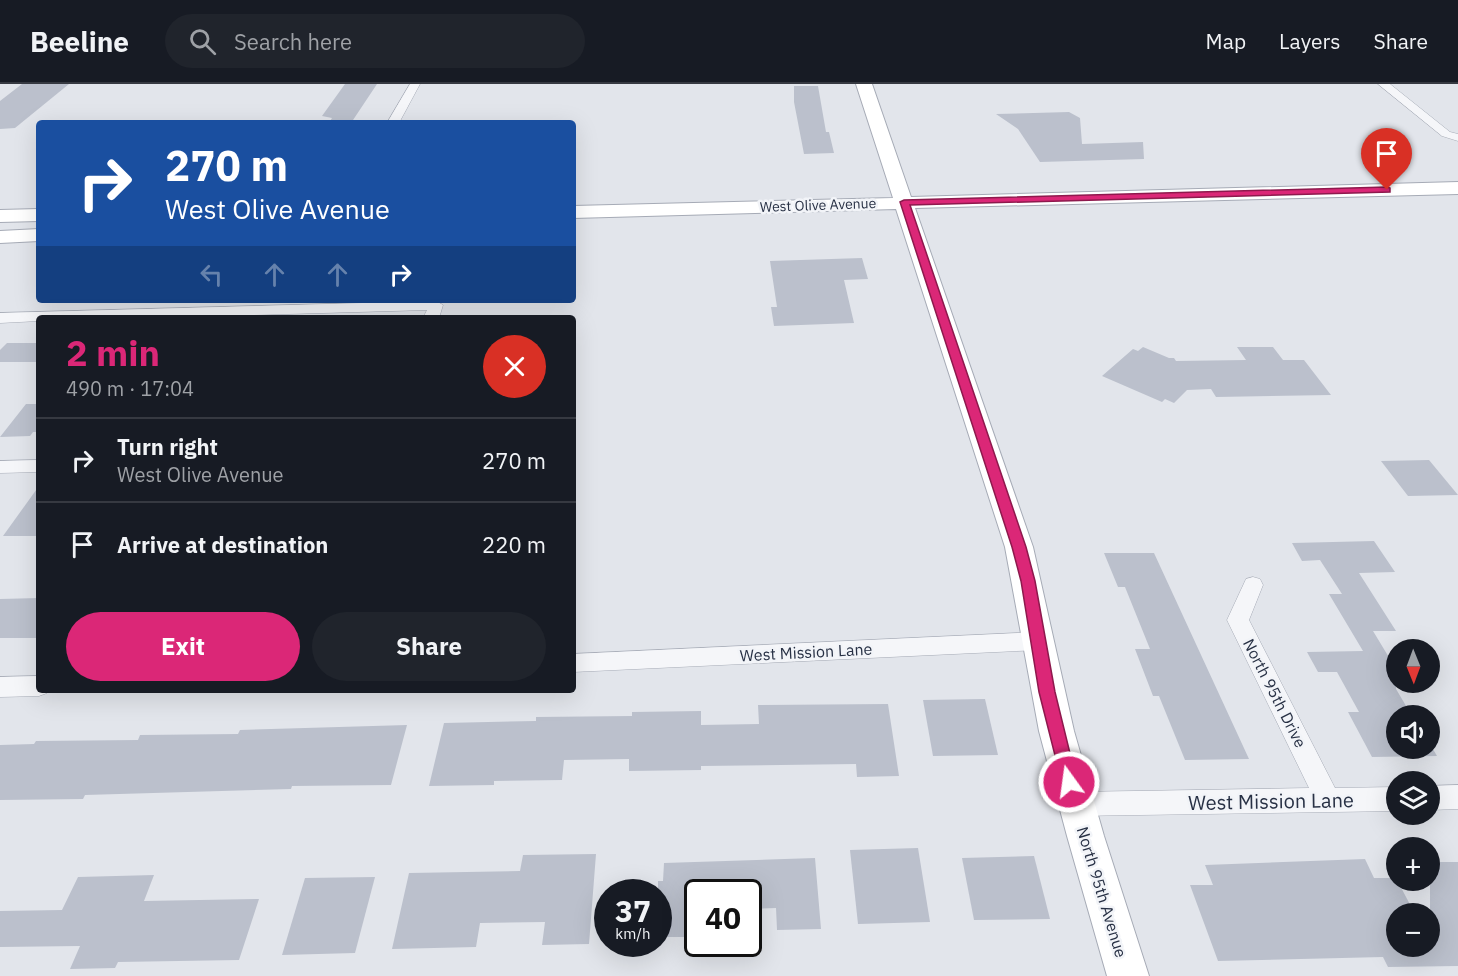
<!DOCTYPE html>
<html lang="en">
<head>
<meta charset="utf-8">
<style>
  :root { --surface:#171b24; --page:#20242c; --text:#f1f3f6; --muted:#9ea1a6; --line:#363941; --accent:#db2777 }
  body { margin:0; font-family:"IBM Plex Sans",sans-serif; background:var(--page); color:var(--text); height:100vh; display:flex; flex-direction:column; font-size:22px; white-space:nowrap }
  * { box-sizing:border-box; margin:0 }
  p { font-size:20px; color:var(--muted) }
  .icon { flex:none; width:33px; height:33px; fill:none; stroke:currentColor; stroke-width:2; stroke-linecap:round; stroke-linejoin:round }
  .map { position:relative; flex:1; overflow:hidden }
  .sheet { position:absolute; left:36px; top:231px; width:540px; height:378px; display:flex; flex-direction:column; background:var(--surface); border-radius:6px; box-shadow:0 6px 24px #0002 }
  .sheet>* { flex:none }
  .hud { position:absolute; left:36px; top:36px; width:540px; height:183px; border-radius:6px; box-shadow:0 6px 24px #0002; background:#1a4fa0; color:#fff; overflow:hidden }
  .needle { width:39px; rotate:179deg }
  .fabs { position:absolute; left:1386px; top:555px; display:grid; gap:12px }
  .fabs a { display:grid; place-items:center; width:54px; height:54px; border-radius:50%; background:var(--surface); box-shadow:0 6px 24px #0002; font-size:30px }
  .speed { position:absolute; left:594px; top:795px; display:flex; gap:12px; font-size:30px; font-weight:700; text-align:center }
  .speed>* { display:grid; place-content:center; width:78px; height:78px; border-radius:50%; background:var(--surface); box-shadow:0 6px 24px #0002; line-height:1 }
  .speed small { font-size:15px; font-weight:400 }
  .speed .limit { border:3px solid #111; border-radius:9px; background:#fff; color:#111 }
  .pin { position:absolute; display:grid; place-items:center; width:51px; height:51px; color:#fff; margin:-62px -26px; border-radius:50% 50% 50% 0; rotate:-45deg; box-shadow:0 0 6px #0007 }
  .pin .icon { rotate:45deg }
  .me { position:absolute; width:66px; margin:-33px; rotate:346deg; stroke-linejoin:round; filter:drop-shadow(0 0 4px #0008) }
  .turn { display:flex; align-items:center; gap:21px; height:126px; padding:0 30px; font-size:27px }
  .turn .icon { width:78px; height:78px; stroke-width:2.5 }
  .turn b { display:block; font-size:42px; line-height:51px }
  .lanes { display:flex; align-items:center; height:57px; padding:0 30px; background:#0003; justify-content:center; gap:30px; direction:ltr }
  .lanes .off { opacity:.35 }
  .round { display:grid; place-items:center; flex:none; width:63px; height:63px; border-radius:32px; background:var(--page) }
  .overview { display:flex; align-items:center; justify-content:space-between; height:102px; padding:0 30px }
  h1 { font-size:36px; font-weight:700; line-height:45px; color:var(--accent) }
  .action { display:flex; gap:12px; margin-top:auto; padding:12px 30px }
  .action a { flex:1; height:69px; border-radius:36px; background:var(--accent); color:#fff; font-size:24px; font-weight:700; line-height:69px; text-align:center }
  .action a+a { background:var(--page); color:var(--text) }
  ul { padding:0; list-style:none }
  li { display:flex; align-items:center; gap:18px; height:84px; padding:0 30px; border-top:2px solid var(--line) }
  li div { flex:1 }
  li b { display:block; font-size:22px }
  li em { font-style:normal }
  header { display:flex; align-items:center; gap:36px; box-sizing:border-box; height:84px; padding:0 30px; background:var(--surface); border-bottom:2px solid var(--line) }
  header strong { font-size:28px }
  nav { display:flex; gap:33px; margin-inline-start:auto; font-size:21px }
  .search { width:420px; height:54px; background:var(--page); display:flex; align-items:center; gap:15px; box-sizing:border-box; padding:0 21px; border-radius:33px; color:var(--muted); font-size:22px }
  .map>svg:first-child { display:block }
  .building { fill:#bbc0cc }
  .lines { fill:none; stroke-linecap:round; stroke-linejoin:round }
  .street-casing { stroke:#a6abb6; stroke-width:1 }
  .secondary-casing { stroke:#a6abb6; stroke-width:2 }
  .street { fill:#f5f6f9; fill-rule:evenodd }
  .secondary { fill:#fff; fill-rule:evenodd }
  .route { fill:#db2777; stroke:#8e194d; stroke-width:1.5 }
  .labels { text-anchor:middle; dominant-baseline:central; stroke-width:5; stroke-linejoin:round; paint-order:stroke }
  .far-street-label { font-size:14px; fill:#283145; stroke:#f2f4f8 }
  .street-label { font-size:16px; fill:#283145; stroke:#f2f4f8 }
  .near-street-label { font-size:20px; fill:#283145; stroke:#f2f4f8 }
</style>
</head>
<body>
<header>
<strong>Beeline</strong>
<div class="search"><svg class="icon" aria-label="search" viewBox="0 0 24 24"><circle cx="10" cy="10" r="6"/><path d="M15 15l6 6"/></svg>Search here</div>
<nav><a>Map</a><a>Layers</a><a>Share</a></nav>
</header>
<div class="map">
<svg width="1458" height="892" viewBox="0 0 1458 892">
  <rect width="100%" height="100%" fill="#e2e5eb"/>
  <!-- building -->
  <g class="building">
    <path d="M22,0H69L15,44L0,45V17Z"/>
    <path d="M345,0H377L351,39H329L332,34L322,32Z"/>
    <path d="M794,2H818L826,48H829L834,69L804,70L794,18Z"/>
    <path d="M1069,28L1080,34L1082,60L1143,58L1144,75L1040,78L1018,45L996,30Z"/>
    <path d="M862,174L868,195L844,196L854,239L774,242L771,223H777L770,177Z"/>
    <path d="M7,259H39V278H0V266Z"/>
    <path d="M1143,263L1169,274H1174L1176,277L1246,276L1237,263H1273L1283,276H1304L1331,311L1216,313L1211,305L1187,306L1174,319L1165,315L1162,318L1102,292L1133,265L1138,267Z"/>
    <path d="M26,320H39V348H33L30,352L0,353Z"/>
    <path d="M1429,376L1458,411L1408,412L1381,377Z"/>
    <path d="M39,402V452H3Z"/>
    <path d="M1374,457L1395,488L1359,489L1396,547H1373L1396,585V605L1412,632H1396V664H1430V660L1437,672L1372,673L1348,628H1359L1337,588H1318L1307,568L1363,567L1329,510H1342L1320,476L1302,477L1292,459Z"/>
    <path d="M1104,469H1154L1249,675L1185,676L1159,612H1153L1135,565H1150L1125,503H1118Z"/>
    <path d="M39,514V554H0V515Z"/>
    <path d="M985,615L998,671L933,672L923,616Z"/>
    <path d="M888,620L899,692L857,693L856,680L701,682V686L629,687V675L564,676L562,696L494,697V701L429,702L444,639L536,637V633L632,632V628L701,627V641L759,640L758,621Z"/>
    <path d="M407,641L391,701L292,702L291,705L85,711L83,715L0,716V661L34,660L36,657L138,656L140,651L238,650L240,646Z"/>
    <path d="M918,764L930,838L858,840L850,766Z"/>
    <path d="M596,770L589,860L542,861L545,838L480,839L476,863L392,865L409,789L520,787L523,771Z"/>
    <path d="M1034,772L1050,835L974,836L962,774Z"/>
    <path d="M815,774L821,845L777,846L776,824L748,825V808H698V853H658V797H663L664,779Z"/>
    <path d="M1365,775L1374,794H1396L1415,830H1396V862H1430V778H1458V882L1388,883L1383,873L1218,877L1190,801H1213L1205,781Z"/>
    <path d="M154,791L144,817L259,815L239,876L118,878L115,884L70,885L80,862L0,863V827L62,826L78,793Z"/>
    <path d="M375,793L355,869L282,871L305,794Z"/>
  </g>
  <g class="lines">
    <defs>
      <g id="street">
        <path d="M410,0H420L399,39H387Z"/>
        <path d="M1378,0H1390L1450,48L1458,50V57L1442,52Z"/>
        <path d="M436,217L443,221L439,234H423L427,226L152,234H39V237L0,239V229Z"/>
        <path d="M39,376V388L0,389V377Z"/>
        <path d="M1253,493L1260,495L1263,501L1249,536L1335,704L1396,703V727L1074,732L1065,728L1061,720L1065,712L1074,708L1309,704L1227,536L1246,495Z"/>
        <path d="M1039,548L1047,551L1050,557L1047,563L1039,566L573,588V570Z"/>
        <path d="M39,592V606H48L47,609L39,612L0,613V593Z"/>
        <path d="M1458,701V725L1430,726V702Z"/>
      </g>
      <g id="secondary">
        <path d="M856,0H872L911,113L1458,98V110L915,124L1033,463L1074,647L1104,752L1149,892H1107L1067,752L1039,647L1005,463L896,125L573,134V122L893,114Z"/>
        <path d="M39,125V137L0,138V126Z"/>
        <path d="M39,145V157L0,159V147Z"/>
      </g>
    </defs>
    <!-- street casing -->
    <use href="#street" class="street-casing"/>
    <!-- secondary casing -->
    <use href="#secondary" class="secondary-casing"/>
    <!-- street -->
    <use href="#street" class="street"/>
    <!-- secondary -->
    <use href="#secondary" class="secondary"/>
  </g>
  <!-- route -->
  <path class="route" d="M1387,103L1390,104V108L910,121L1026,463L1035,497L1055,608L1077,698L1075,703L1069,706L1063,703L1039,608L1021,497L1012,463L900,118L904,116Z"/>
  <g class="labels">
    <!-- far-street labels -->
    <g class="far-street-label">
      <text transform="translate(818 121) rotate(-2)">West Olive Avenue</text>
    </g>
    <!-- street labels -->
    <g class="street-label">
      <text transform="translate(806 568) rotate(-3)">West Mission Lane</text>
      <text transform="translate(1275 609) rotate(63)">North 95th Drive</text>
      <text transform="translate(1102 808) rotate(73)">North 95th Avenue</text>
    </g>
    <!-- near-street labels -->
    <g class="near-street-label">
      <text transform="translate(1271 717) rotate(-1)">West Mission Lane</text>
    </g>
  </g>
</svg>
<div class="fabs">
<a><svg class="needle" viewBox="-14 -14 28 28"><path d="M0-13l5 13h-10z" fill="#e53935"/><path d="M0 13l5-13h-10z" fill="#9ea1a6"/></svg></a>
<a><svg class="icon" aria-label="sound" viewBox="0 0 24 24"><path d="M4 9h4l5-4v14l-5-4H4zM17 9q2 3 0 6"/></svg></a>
<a><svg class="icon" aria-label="layers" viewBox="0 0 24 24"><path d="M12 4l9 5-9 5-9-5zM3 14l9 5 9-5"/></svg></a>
<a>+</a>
<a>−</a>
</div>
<div class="speed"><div>37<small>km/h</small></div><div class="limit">40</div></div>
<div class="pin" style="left:1387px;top:106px;background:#d93025"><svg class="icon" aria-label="arrive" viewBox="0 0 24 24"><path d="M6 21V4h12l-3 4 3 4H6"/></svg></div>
<svg class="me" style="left:1069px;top:698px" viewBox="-20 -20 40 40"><circle r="17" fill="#db2777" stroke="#fff" stroke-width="3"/><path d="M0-11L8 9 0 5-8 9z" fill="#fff"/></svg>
<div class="hud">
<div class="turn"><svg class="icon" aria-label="right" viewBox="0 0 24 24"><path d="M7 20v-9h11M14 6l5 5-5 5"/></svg><div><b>270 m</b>West Olive Avenue</div></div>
<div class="lanes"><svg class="icon off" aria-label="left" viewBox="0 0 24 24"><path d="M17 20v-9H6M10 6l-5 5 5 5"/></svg><svg class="icon off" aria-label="ahead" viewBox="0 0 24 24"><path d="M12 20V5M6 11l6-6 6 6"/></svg><svg class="icon off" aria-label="ahead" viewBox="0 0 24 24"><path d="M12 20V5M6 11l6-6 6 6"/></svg><svg class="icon" aria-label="right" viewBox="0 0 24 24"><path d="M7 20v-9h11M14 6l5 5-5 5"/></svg></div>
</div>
<section class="sheet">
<div class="overview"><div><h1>2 min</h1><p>490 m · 17:04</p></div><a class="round" style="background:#d93025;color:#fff"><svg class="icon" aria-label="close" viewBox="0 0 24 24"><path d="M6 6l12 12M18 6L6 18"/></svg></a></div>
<ul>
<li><svg class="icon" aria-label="right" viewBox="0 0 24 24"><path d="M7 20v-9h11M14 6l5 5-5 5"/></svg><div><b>Turn right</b><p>West Olive Avenue</p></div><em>270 m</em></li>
<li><svg class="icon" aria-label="arrive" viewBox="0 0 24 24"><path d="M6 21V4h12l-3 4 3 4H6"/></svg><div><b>Arrive at destination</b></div><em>220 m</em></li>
</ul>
<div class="action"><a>Exit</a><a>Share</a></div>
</section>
</div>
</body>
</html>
